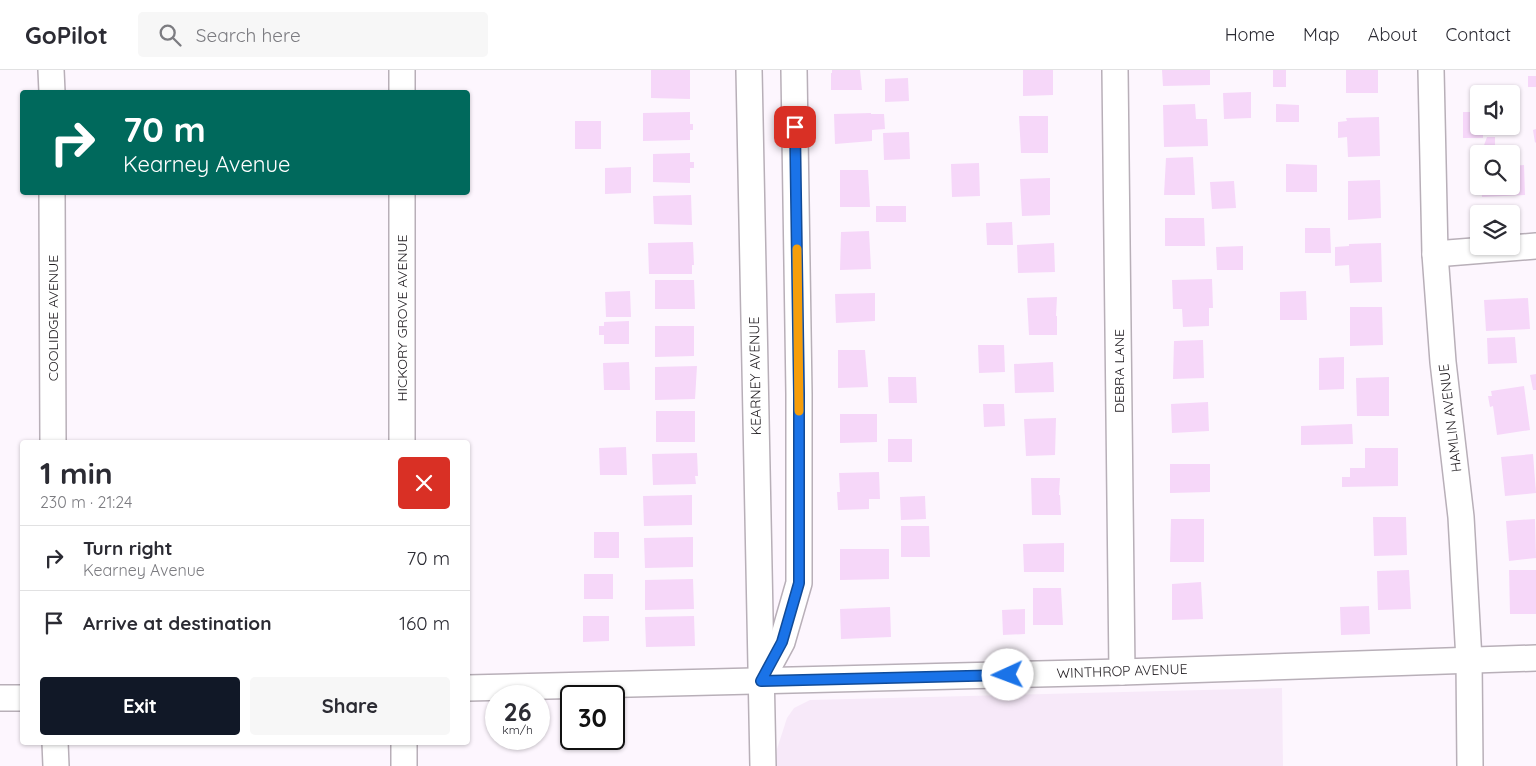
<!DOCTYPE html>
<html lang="en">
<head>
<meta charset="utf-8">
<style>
  :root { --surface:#fff; --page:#f7f7f7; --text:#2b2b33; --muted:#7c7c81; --line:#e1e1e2; --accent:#111827 }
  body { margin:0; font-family:Quicksand,sans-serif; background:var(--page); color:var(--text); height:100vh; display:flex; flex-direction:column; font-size:19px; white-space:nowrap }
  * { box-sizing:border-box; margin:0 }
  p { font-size:16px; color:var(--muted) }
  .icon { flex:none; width:28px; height:28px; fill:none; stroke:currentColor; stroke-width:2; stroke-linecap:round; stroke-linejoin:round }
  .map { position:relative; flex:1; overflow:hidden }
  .sheet { position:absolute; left:20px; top:370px; width:450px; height:305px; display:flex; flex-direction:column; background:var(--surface); border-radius:5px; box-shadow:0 1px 4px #0004 }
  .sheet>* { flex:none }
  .guide { position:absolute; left:20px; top:20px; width:450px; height:105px; border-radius:5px; box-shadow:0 1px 4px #0004; background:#00695c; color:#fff; overflow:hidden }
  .fabs { position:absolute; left:1470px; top:15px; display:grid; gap:10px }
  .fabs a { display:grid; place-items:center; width:50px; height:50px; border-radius:5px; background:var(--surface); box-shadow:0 1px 4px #0004; font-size:25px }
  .speed { position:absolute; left:485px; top:615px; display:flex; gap:10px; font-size:25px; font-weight:700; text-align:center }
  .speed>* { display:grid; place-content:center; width:65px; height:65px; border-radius:50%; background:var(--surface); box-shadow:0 1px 4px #0004; line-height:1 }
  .speed small { font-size:12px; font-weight:400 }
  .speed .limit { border:2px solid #111; border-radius:8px; background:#fff; color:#111 }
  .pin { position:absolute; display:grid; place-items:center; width:42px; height:42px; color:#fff; margin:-21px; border-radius:10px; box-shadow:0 2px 8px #0006 }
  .me { position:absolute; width:55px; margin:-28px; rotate:268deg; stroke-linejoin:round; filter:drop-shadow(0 0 4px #0008) }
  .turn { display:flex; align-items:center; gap:18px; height:105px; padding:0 20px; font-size:22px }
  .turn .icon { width:65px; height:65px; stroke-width:2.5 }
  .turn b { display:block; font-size:35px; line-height:42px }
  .round { display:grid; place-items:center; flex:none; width:52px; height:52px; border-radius:5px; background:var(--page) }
  .summary { display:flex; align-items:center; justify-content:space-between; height:85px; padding:0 20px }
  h1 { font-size:30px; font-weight:800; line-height:38px }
  .action { display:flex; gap:10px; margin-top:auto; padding:10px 20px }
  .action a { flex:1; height:58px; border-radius:5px; background:var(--accent); color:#fff; font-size:20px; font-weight:800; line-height:58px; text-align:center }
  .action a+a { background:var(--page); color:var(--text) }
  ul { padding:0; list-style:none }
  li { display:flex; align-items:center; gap:15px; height:65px; padding:0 20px; border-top:1px solid var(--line) }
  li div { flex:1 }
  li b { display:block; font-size:19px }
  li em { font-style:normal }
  header { display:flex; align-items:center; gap:30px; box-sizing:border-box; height:70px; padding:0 25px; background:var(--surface); border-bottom:1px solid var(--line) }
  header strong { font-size:24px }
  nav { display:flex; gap:28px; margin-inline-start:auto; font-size:18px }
  .search { width:350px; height:45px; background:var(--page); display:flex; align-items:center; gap:12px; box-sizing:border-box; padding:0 18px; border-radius:5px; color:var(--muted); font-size:19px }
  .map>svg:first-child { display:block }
  .built { fill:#f7e9f9 }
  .building { fill:#f6d7f9 }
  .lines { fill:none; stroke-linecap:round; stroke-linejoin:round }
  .minor-casing { stroke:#b8afb8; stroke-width:28 }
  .minor { stroke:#fff; stroke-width:25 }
  .route-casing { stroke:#114b97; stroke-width:12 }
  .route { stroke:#1a73e8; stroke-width:9 }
  .slow { stroke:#f59e0b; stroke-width:9 }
  .labels { text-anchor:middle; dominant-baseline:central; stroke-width:4; stroke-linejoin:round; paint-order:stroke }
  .street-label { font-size:14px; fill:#211d21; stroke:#fff }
</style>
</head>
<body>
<header>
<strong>GoPilot</strong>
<div class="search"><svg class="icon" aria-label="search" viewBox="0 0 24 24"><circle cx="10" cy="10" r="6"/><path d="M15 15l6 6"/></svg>Search here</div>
<nav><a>Home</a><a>Map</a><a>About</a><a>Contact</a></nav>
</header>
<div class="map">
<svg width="1536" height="696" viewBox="0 0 1536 696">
  <rect width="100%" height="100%" fill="#fdf6fe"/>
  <!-- built -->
  <path class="built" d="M1282,618L1283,696H776L777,679L787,648L794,638L810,630Z"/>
  <!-- building -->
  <g class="building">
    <path d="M651,0H690V29L651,28Z"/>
    <path d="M832,0H860L862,20H831V3H832Z"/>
    <path d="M1023,0H1053V25L1023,26Z"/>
    <path d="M1162,0H1210V15L1163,16Z"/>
    <rect x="1273" y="0" width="13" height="17"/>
    <rect x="1346" y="0" width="32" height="23"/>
    <rect x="1528" y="6" width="8" height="11"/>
    <path d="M908,8L909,31L885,32V9Z"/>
    <path d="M1251,22V48L1224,49L1223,23Z"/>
    <path d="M1195,34L1196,49H1207L1208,76L1164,77L1163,35Z"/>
    <path d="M1276,34L1299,35V52H1276Z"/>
    <path d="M690,42V54H693V60H690V70L643,71V43Z"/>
    <path d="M1463,42H1479V56H1483V68H1463Z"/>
    <path d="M871,43V44H884L885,59L872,60V71L835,74L834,44Z"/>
    <path d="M1019,46H1048V83H1021Z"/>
    <path d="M1379,47L1380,86L1348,87L1347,67L1338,68V52L1347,51L1346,48Z"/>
    <rect x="575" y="51" width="26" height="28"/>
    <path d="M1536,59V72L1535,73L1533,60Z"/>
    <path d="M909,62L910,89L884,90L883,63Z"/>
    <path d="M1487,67H1495V84H1483V78Z"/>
    <path d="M690,83V92H694V98H690V113L653,112V84Z"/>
    <path d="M1193,87L1195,125H1164L1166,88Z"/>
    <path d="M979,93L980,126L952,127L951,94Z"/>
    <path d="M1286,94L1317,95V122H1286Z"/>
    <path d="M1524,95L1525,125L1482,127L1481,116H1511V96Z"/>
    <path d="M631,97V123L605,124V98Z"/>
    <path d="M840,100H868L870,137H840Z"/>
    <path d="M1050,108V145L1022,146L1020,109Z"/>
    <path d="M1380,110L1381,148L1348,150V111Z"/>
    <path d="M1234,111L1236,138L1212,139L1210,112Z"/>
    <path d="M691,125L692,155L654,154L653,126Z"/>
    <rect x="876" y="136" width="30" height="16"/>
    <path d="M1165,148H1204L1205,176H1165Z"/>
    <path d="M1012,152L1013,175H987L986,153Z"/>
    <path d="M1305,158H1330L1331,183H1305Z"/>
    <path d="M869,161L871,199L840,200L841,162Z"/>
    <path d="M693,172L694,195H692V204H649L648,173Z"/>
    <path d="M1054,173L1055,202L1018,203L1017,175Z"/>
    <path d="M1381,173L1382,212L1350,213L1349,195L1335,196V177L1349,176V174Z"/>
    <path d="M1243,176V200H1217L1216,177Z"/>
    <path d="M1212,209L1213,238H1209V256L1183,257L1182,239H1173L1172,210Z"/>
    <path d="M655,210H694L695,239H655Z"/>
    <path d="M630,221L631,247H606L605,222Z"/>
    <path d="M1306,221L1307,250H1280V222Z"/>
    <path d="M875,223V251L836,253L835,224Z"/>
    <path d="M1057,227L1056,246H1057V265H1029L1027,228Z"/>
    <path d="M1528,228L1530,259L1486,261L1484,230Z"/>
    <path d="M1350,237H1382L1383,275L1350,276Z"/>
    <path d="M629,251V274H604V265H599V256H604V252Z"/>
    <path d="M655,256H694V286L655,287Z"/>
    <path d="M1515,267L1517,293L1488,294L1487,268Z"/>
    <path d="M1203,270L1204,308L1173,309L1174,271Z"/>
    <path d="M978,275H1004L1005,302L979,303Z"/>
    <path d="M838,280H865L868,317L838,318Z"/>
    <path d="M1344,287V319L1319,320V288Z"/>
    <path d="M629,292L630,320H604L603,293Z"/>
    <path d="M1053,292L1054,322L1015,323L1014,294Z"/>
    <path d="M697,296L695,329L655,330V297Z"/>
    <path d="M1536,304V320H1533L1530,305Z"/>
    <path d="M888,307H916L917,333H889Z"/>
    <path d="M1389,307V346H1357L1356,308Z"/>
    <path d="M1524,316L1530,360L1497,365L1493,336L1490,337L1488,326H1492L1491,321Z"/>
    <path d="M1208,332L1209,361L1172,363L1171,334Z"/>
    <path d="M983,334H1004L1005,356L984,357Z"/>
    <rect x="656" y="341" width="39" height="31"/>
    <path d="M840,344H877V372L840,373Z"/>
    <path d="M1056,348L1055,385L1026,386L1024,349Z"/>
    <path d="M1352,354L1353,374L1301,375V356Z"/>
    <rect x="888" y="369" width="24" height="23"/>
    <path d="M626,377L627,405H600L599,378Z"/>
    <path d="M1365,378H1398V416L1342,417V407H1350V398H1365Z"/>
    <path d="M697,383L698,406H695L696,414L653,415L652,384Z"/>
    <path d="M1533,384L1536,423L1505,426L1501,387Z"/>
    <path d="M1170,394H1210V422L1170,423Z"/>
    <path d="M879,402L880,429H869V439L838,440L837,422H840L839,403Z"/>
    <path d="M1031,408H1060L1059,425H1060L1061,445H1032Z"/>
    <path d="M692,425V455L644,456L643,426Z"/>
    <path d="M925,426L926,449L901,450L900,427Z"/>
    <path d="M1373,447H1406L1407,485L1374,486Z"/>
    <path d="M1171,449H1204V492H1170Z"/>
    <path d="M1535,449L1536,488L1509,491L1506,451Z"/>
    <path d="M901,456H929L930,487H901Z"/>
    <rect x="594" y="462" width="25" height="26"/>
    <path d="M693,467V497L645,498L644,468Z"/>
    <path d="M1064,473V502H1024L1023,474Z"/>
    <path d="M840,479H889V509L840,510Z"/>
    <path d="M1409,500L1411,539L1378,540L1377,501Z"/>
    <path d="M1509,500H1536V544H1510Z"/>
    <rect x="584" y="504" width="29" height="25"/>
    <path d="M693,509L694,539L645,540V510Z"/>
    <path d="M1201,512L1203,549L1172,550V514Z"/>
    <path d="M1033,518H1061L1063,555H1033Z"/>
    <path d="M1369,536L1370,564L1341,565L1340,537Z"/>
    <path d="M890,537L891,567L841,569L840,539Z"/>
    <path d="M1025,539V564L1003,565L1002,540Z"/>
    <path d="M583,546H609V571L583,572Z"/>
    <path d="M694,546L695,576L646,577L645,547Z"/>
  </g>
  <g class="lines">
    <defs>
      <g id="minor">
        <path d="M51,0L52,22"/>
        <path d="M402,0V22"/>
        <path d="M749,0L763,696"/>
        <path d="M1115,0L1122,602"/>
        <path d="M1431,0L1435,184L1443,292L1461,447L1469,590L1470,696"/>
        <path d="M52,122L53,372"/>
        <path d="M402,122V372"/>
        <path d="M1435,184L1536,176"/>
        <path d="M762,609L782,572L799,513V324L794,0"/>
        <path d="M468,618L1122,602L1536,588"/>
        <path d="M0,628H22"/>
        <path d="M55,672L56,696"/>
        <path d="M404,672V696"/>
      </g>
    </defs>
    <!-- minor casing -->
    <use href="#minor" class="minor-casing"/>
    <!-- minor -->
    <use href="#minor" class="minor"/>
  </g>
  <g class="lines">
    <defs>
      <path id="route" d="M795,57L799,324V513L782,572L761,611L1008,605"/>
    </defs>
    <!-- route casing -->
    <use href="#route" class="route-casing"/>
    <!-- route -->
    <use href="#route" class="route"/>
    <!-- slow -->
    <path class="slow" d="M797,179L799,341"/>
  </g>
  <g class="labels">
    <!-- street labels -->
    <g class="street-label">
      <text transform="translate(53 248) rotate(-90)">COOLIDGE AVENUE</text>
      <text transform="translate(402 248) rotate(-90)">HICKORY GROVE AVENUE</text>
      <text transform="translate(1119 301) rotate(-90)">DEBRA LANE</text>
      <text transform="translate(755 306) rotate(-91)">KEARNEY AVENUE</text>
      <text transform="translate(1450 348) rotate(-97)">HAMLIN AVENUE</text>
      <text transform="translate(1122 601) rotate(-2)">WINTHROP AVENUE</text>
    </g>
  </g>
</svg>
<div class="fabs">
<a><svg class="icon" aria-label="sound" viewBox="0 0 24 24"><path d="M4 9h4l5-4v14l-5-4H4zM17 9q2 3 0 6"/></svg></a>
<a><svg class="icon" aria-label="search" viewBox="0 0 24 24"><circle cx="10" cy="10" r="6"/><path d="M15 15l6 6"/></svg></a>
<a><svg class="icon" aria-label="layers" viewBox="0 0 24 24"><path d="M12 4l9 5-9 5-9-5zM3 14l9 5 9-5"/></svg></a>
</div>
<div class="speed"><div>26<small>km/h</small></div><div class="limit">30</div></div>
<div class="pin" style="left:795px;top:57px;background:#d93025"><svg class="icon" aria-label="arrive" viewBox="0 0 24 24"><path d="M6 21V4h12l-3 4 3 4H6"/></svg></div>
<svg class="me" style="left:1008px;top:605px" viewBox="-20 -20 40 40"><circle r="19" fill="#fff"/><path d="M0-13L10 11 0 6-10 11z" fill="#1a73e8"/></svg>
<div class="guide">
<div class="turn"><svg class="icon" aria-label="right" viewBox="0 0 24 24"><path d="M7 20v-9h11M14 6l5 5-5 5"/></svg><div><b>70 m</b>Kearney Avenue</div></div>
</div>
<section class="sheet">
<div class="summary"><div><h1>1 min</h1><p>230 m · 21:24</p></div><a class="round" style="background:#d93025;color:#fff"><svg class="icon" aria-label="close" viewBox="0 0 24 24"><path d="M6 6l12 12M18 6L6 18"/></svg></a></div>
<ul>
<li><svg class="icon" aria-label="right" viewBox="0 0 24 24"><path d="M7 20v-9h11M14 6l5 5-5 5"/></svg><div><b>Turn right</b><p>Kearney Avenue</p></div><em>70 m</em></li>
<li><svg class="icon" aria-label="arrive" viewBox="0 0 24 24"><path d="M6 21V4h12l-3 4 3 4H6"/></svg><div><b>Arrive at destination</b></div><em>160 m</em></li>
</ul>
<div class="action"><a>Exit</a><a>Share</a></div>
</section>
</div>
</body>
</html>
